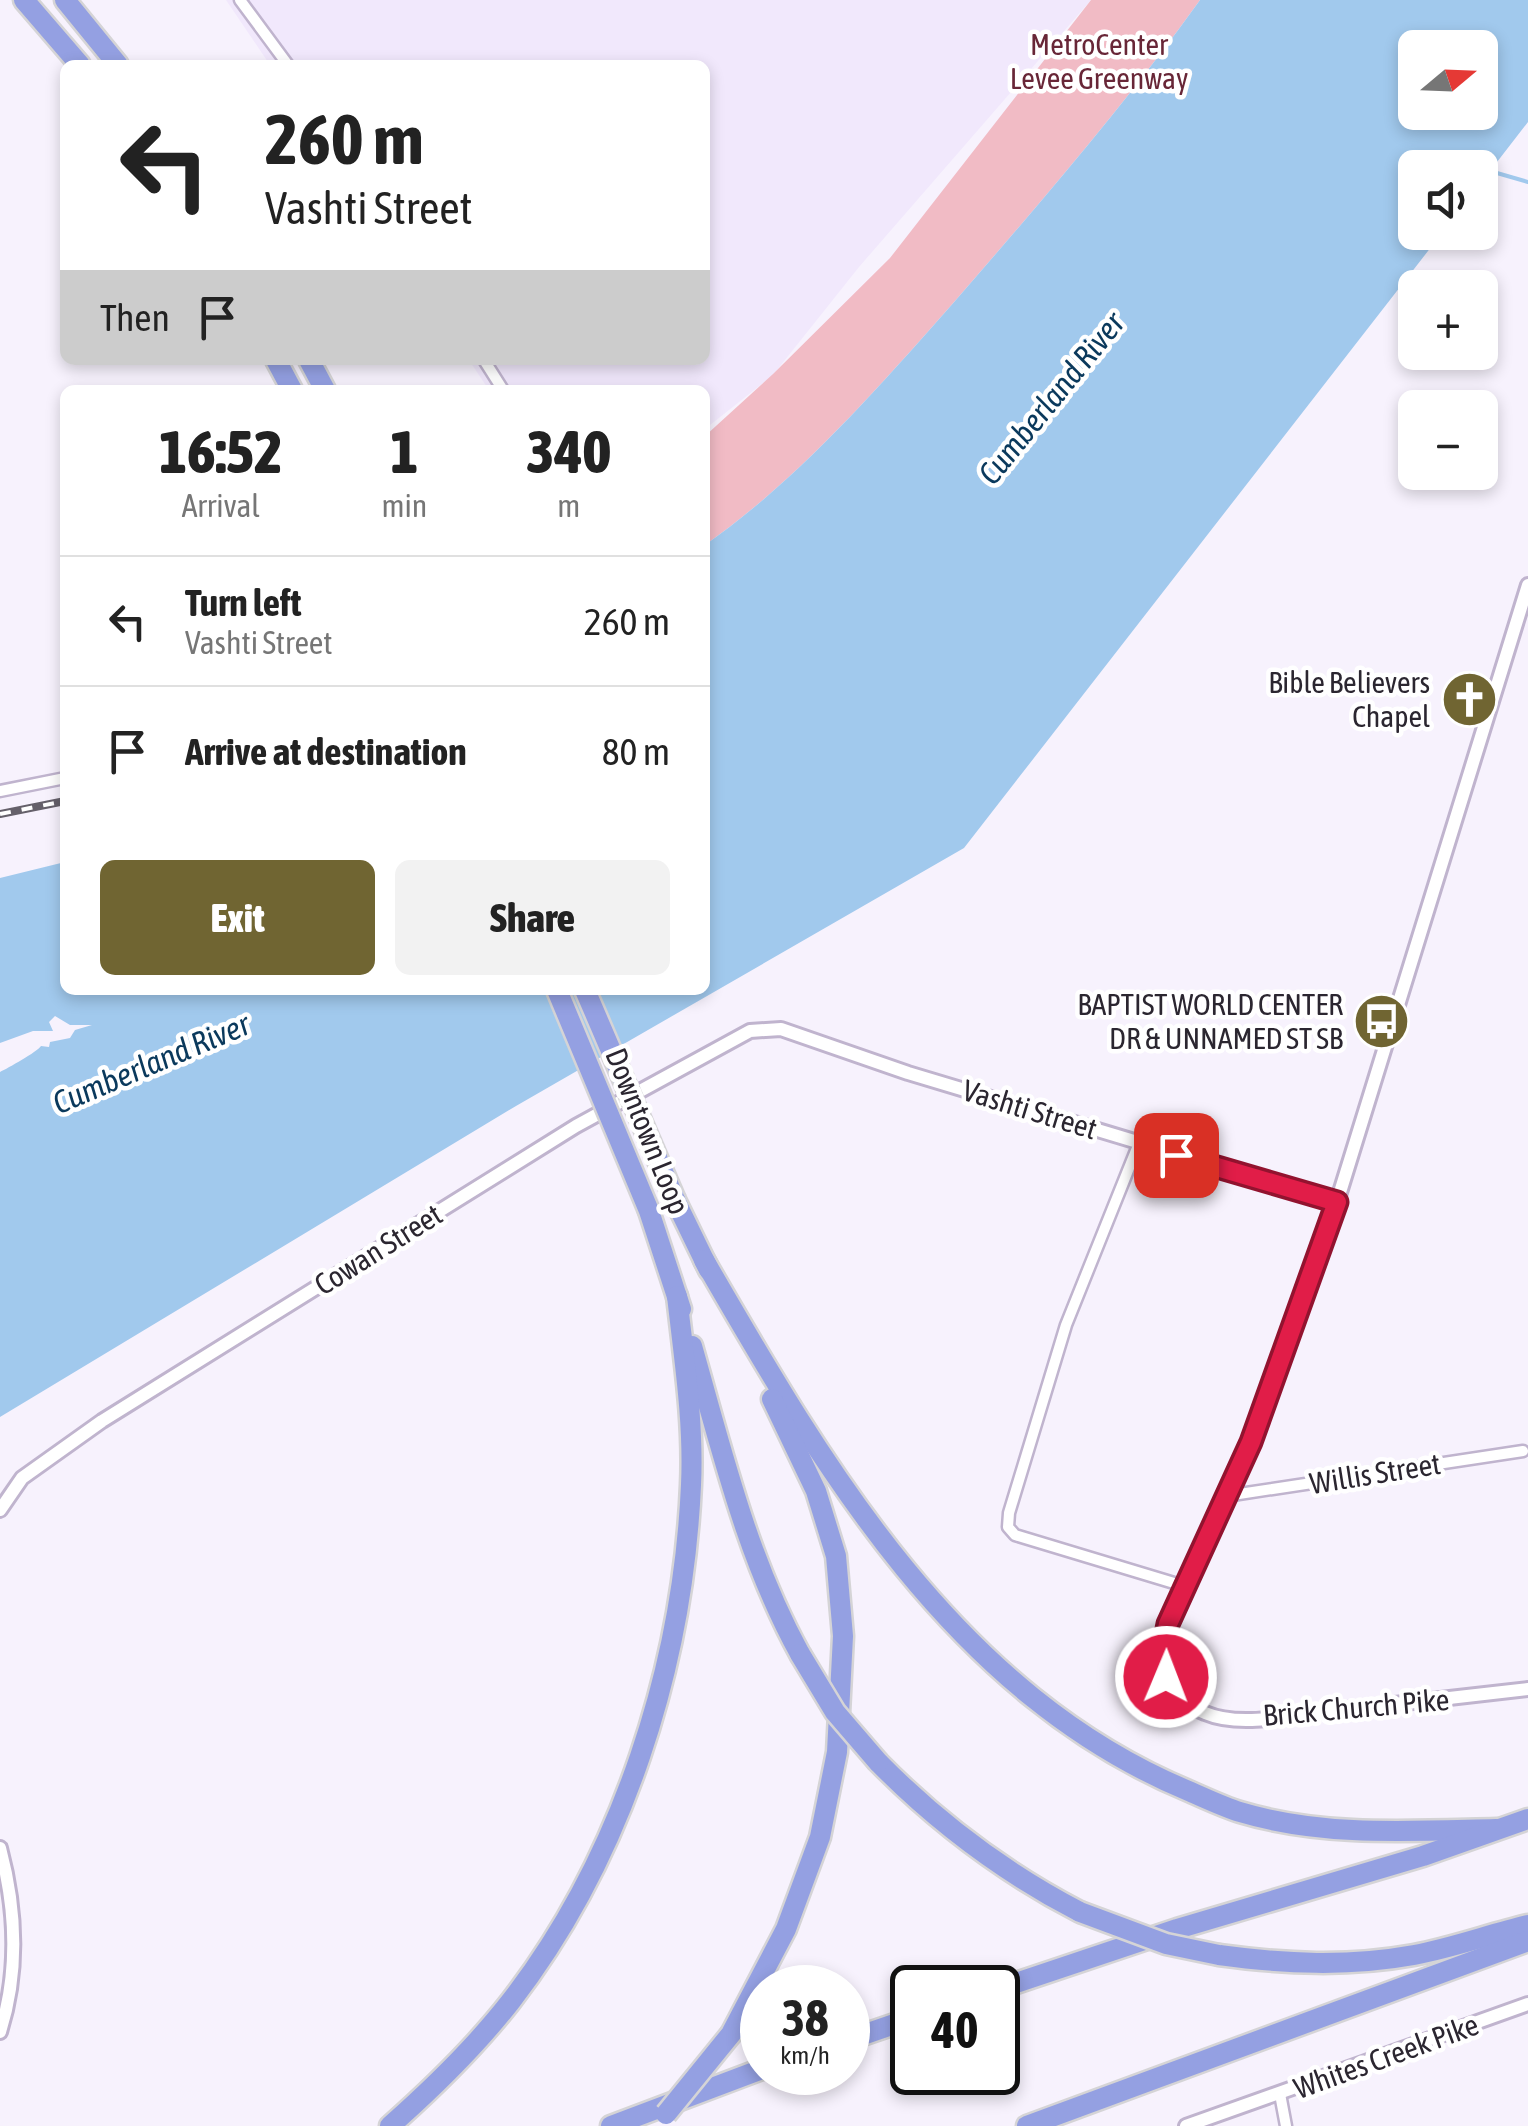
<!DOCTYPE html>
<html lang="en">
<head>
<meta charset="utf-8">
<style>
  :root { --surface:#fff; --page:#f2f2f2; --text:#222; --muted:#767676; --line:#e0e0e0; --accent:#706532 }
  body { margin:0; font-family:"Asap Condensed",sans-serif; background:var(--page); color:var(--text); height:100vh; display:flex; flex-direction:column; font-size:38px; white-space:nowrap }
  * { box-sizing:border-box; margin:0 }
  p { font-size:32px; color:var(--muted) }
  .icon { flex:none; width:55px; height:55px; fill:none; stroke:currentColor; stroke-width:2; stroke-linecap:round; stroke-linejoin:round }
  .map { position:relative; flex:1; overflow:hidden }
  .side { position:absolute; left:60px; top:385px; width:650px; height:610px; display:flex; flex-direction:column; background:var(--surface); border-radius:15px; box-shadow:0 5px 15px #0003 }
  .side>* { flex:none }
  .guide { position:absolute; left:60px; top:60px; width:650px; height:305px; border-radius:15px; box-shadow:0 5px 15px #0003; background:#fff; color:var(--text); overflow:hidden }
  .needle { width:65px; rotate:71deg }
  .tools { position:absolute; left:1398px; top:30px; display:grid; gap:20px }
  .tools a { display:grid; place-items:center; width:100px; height:100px; border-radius:15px; background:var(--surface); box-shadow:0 5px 15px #0003; font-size:50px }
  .speed { position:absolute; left:740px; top:1965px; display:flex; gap:20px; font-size:50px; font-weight:700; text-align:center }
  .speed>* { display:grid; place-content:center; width:130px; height:130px; border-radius:50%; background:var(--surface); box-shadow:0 5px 15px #0003; line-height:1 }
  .speed small { font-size:25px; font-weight:400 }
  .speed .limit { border:5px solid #111; border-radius:15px; background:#fff; color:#111 }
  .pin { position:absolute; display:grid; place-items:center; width:85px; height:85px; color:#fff; margin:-42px; border-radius:20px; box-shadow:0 5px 15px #0006 }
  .me { position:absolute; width:110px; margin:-55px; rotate:1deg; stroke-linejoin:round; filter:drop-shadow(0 0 8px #0008) }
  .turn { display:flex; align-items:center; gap:35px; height:210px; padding:0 40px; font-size:45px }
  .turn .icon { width:130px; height:130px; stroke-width:2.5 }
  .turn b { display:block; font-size:70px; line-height:85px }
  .then { display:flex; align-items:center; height:95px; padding:0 40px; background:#0003; gap:20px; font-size:38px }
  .eta { display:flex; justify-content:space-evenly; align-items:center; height:170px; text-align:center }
  .eta b { font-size:60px; font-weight:800; line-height:70px }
  .primary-button { display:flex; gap:20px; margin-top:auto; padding:20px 40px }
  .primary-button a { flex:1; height:115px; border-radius:15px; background:var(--accent); color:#fff; font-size:40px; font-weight:800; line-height:115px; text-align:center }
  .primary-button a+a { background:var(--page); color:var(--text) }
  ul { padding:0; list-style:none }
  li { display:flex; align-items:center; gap:30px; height:130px; padding:0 40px; border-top:2px solid var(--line) }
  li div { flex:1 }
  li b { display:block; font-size:38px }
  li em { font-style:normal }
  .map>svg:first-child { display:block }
  .built { fill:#f1e8fc }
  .green { fill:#f1bbc5 }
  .water { fill:#a1c9ed; fill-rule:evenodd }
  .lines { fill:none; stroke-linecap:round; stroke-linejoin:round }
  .stream { stroke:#a1c9ed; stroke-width:4 }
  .minor-casing { stroke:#c0b4ce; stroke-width:15 }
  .tertiary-casing { stroke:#c0b4ce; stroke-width:18 }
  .motorway-casing { stroke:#d5d4d6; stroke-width:25 }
  .minor { stroke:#fff; stroke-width:10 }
  .tertiary { stroke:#fff; stroke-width:12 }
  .motorway { stroke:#94a0e2; stroke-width:20 }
  .rail-casing { stroke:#65606a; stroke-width:8 }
  .rail { stroke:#fff; stroke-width:4; stroke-dasharray:11; stroke-linecap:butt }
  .motorway-bridge-casing { stroke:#d5d4d6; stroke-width:25; stroke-linecap:butt }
  .motorway-bridge { stroke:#94a0e2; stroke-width:20 }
  .route-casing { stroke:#92132f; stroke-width:25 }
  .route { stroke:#e11d48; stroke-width:18 }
  .labels { text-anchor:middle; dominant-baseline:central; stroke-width:9; stroke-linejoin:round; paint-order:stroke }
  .park-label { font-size:30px; fill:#682637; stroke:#fff }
  .poi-label { font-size:30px; fill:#2b2630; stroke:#fff; text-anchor:end }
  .street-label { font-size:30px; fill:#2b2630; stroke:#fff }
  .water-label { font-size:32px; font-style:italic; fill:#0a395c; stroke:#fff }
</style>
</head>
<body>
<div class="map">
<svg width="1528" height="2126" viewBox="0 0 1528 2126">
  <rect width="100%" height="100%" fill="#f7f2fd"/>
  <!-- built -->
  <path class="built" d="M226,0H1091L859,267L773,375L705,429V390H489L469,360H705V65H270Z"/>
  <!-- green -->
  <path class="green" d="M1091,0H1200C1124,106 1040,203 955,301C878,388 800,478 705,545V436L773,374L890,258Z"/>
  <!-- water -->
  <path class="water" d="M1200,0H1528V122L1480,184V168H1415V232L1442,233L964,848L516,1106L0,1417V1072C8,1068 37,1052 41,1046L49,1047L50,1042L70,1038L75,1030L92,1025H70L55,1016L49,1022L53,1031H33L0,1043V878L65,862V990H705V545C800,478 878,388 955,301C1040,203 1124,106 1200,0ZM1415,48H1480V112H1415Z"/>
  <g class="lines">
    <!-- stream -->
    <path class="stream" d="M1490,171L1528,182"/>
    <defs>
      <g id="minor">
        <path d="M240,0L288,65"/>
        <path d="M484,360L503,390"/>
        <path d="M0,791L65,778"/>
        <path d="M1139,1143L1066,1325L1009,1513L1008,1527L1015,1535L1184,1586"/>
        <path d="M1226,1496L1523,1451"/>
        <path d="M1280,2094L1286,2126"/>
      </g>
      <g id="tertiary">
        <path d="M1528,585L1337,1202L1251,1442L1168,1624C1159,1663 1163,1697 1205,1713C1240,1728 1291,1715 1328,1711C1395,1704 1461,1697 1528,1689"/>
        <path d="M0,1510L22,1478L102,1421L576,1126L750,1031L781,1029L908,1073L1337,1202"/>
        <path d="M0,1848C16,1908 19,1972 0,2032"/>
        <path d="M1186,2126L1528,2004"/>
      </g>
      <g id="motorway">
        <path d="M24,0L80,65"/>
        <path d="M65,0L118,65"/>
        <path d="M276,360L292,390"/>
        <path d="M309,360L325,390"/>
        <path d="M675,1200L709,1270"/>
        <path d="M649,1211L681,1309"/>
        <path d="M704,1260C825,1470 956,1695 1191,1792C1207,1799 1224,1807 1240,1812C1323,1837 1411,1831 1496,1829"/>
        <path d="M692,1346C722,1451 747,1558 800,1654"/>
        <path d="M878,1762C939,1824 1003,1872 1080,1912"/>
        <path d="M1219,1955C1285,1964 1348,1967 1414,1955C1452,1948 1490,1934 1528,1925"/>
        <path d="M998,1989L1177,1929L1423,1856L1528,1819"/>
        <path d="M731,2034L786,1929L820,1837L837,1752L843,1636L836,1556L816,1491L772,1399"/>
        <path d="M848,2040L912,2018"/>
        <path d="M390,2126C433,2088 476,2046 511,2001C623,1856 683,1666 691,1485C694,1422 684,1359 677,1296"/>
        <path d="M611,2126L762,2069"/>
        <path d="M1027,2126L1528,1941"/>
      </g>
    </defs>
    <!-- minor casing -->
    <use href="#minor" class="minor-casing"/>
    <!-- tertiary casing -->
    <use href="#tertiary" class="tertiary-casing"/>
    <!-- motorway casing -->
    <use href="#motorway" class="motorway-casing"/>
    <!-- minor -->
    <use href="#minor" class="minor"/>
    <!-- tertiary -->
    <use href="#tertiary" class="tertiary"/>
    <!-- motorway -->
    <use href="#motorway" class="motorway"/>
    <defs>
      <path id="rail" d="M0,814L65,801"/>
    </defs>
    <!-- rail casing -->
    <use href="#rail" class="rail-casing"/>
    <!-- rail -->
    <use href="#rail" class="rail"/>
    <defs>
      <g id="motorway-bridge">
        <path d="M557,990L649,1211"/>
        <path d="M585,990L675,1200"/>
        <path d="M800,1654L835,1712L878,1762"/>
        <path d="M1080,1912L1166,1944L1219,1955"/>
        <path d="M666,2114L731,2034"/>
      </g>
    </defs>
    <!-- motorway-bridge casing -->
    <use href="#motorway-bridge" class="motorway-bridge-casing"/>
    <!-- motorway-bridge -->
    <use href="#motorway-bridge" class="motorway-bridge"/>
  </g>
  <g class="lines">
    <defs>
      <path id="route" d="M1166,1677L1162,1654L1168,1624L1251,1442L1337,1202L1176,1155"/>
    </defs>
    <!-- route casing -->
    <use href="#route" class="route-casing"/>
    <!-- route -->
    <use href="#route" class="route"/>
  </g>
  <!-- icons -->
  <defs>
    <symbol id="church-disc" viewBox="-11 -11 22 22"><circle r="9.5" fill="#706532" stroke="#fff"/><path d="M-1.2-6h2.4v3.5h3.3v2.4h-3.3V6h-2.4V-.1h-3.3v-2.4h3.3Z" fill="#fff"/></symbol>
    <symbol id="bus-disc" viewBox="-11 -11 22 22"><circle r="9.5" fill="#706532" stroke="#fff"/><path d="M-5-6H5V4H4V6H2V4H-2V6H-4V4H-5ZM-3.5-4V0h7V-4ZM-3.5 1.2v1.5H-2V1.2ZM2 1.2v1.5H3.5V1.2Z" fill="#fff"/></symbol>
  </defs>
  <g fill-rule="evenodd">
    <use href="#church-disc" x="1438" y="668" width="63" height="63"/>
    <use href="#bus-disc" x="1350" y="990" width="63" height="63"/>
  </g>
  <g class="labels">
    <!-- park labels -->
    <g class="park-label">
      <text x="1099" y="44">MetroCenter<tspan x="1099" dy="34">Levee Greenway</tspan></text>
    </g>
    <!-- poi labels -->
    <g class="poi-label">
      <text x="1430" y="682">Bible Believers<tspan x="1430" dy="34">Chapel</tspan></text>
      <text x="1343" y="1004">BAPTIST WORLD CENTER<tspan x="1343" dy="34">DR &amp; UNNAMED ST SB</tspan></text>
    </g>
    <!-- street labels -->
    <g class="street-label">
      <text transform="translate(1030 1109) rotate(17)">Vashti Street</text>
      <text transform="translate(648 1131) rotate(68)">Downtown Loop</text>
      <text transform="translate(378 1249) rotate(-32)">Cowan Street</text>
      <text transform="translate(1375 1473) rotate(-9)">Willis Street</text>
      <text transform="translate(1356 1707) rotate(-5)">Brick Church Pike</text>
      <text transform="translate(1386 2056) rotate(-20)">Whites Creek Pike</text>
    </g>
    <!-- water labels -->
    <g class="water-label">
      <text transform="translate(1051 398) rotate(-51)">Cumberland River</text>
      <text transform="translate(151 1063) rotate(-23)">Cumberland River</text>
    </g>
  </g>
</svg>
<div class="tools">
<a><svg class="needle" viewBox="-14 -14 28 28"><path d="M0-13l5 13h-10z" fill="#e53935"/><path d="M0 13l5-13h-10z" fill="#767676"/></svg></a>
<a><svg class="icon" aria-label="sound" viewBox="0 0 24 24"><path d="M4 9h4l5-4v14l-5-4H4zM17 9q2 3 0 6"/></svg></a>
<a>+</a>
<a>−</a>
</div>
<div class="speed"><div>38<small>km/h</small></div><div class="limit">40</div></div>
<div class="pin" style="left:1176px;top:1155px;background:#d93025"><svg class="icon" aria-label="arrive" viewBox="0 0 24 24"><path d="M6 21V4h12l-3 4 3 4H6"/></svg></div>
<svg class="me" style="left:1166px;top:1677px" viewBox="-20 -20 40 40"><circle r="17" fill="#e11d48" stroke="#fff" stroke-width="3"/><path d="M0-11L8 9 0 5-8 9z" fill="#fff"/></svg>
<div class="guide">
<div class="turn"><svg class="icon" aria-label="left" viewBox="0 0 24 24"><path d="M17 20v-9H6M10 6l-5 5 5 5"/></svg><div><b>260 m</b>Vashti Street</div></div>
<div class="then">Then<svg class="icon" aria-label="arrive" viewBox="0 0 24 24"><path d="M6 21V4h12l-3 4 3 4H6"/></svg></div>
</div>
<section class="side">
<div class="eta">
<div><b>16:52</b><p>Arrival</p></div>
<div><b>1</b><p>min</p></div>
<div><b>340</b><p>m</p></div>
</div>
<ul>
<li><svg class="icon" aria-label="left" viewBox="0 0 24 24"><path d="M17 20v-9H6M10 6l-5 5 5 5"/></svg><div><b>Turn left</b><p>Vashti Street</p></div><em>260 m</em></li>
<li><svg class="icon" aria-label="arrive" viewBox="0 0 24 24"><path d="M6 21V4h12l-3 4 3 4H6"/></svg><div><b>Arrive at destination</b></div><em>80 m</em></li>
</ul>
<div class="primary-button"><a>Exit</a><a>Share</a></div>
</section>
</div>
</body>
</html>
